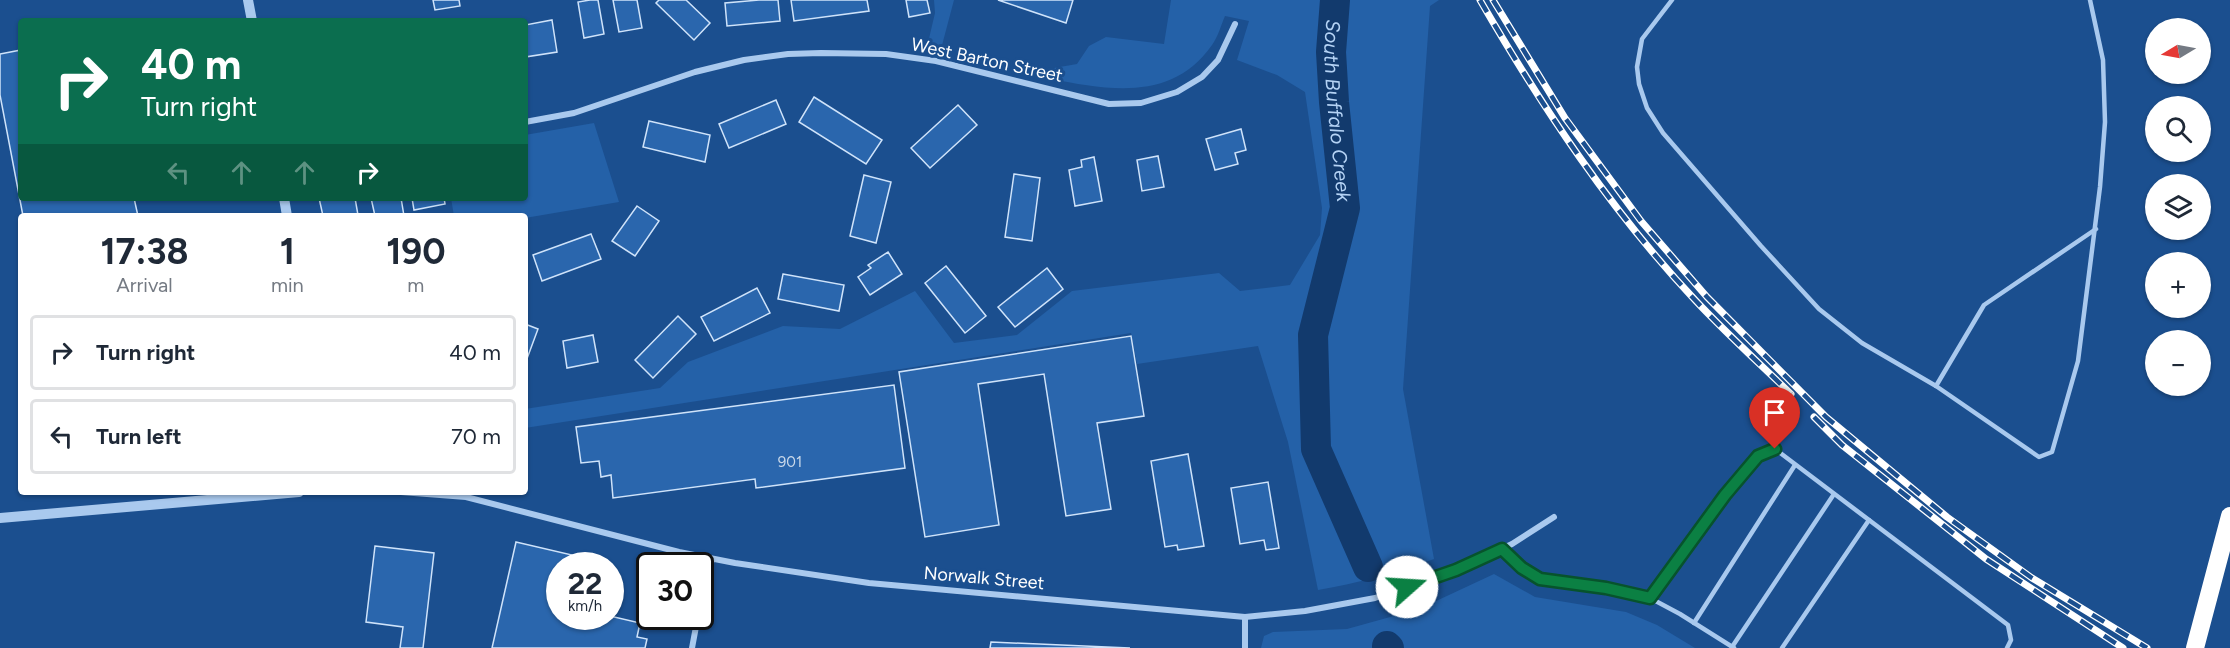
<!DOCTYPE html>
<html lang="en">
<head>
<meta charset="utf-8">
<style>
  :root { --surface:#fff; --page:#f2f2f3; --text:#1f2937; --muted:#747a83; --line:#e0e1e3 }
  body { margin:0; font-family:Figtree,sans-serif; background:var(--page); color:var(--text); height:100vh; display:flex; flex-direction:column; font-size:22px; white-space:nowrap }
  * { box-sizing:border-box; margin:0 }
  p { font-size:20px; color:var(--muted) }
  .icon { flex:none; width:33px; height:33px; fill:none; stroke:currentColor; stroke-width:2; stroke-linecap:round; stroke-linejoin:round }
  .map { position:relative; flex:1; overflow:hidden }
  .details { position:absolute; left:18px; top:213px; width:510px; height:282px; display:flex; flex-direction:column; background:var(--surface); border-radius:6px; box-shadow:0 2px 4px #0004 }
  .details>* { flex:none }
  .top-card { position:absolute; left:18px; top:18px; width:510px; height:183px; border-radius:6px; box-shadow:0 2px 4px #0004; background:#0b6e4f; color:#fff; overflow:hidden }
  .needle { width:39px; rotate:260deg }
  .tools { position:absolute; left:2145px; top:18px; display:grid; gap:12px }
  .tools a { display:grid; place-items:center; width:66px; height:66px; border-radius:50%; background:var(--surface); box-shadow:0 2px 4px #0004; font-size:30px }
  .speed { position:absolute; left:546px; top:552px; display:flex; gap:12px; font-size:30px; font-weight:700; text-align:center }
  .speed>* { display:grid; place-content:center; width:78px; height:78px; border-radius:50%; background:var(--surface); box-shadow:0 2px 4px #0004; line-height:1 }
  .speed small { font-size:15px; font-weight:400 }
  .speed .limit { border:3px solid #111; border-radius:9px; background:#fff; color:#111 }
  .pin { position:absolute; display:grid; place-items:center; width:51px; height:51px; color:#fff; margin:-62px -26px; border-radius:50% 50% 50% 0; rotate:-45deg; box-shadow:0 0 6px #0007 }
  .pin .icon { rotate:45deg }
  .me { position:absolute; width:66px; margin:-33px; rotate:71deg; stroke-linejoin:round; filter:drop-shadow(0 0 4px #0008) }
  .turn { display:flex; align-items:center; gap:21px; height:126px; padding:0 24px; font-size:27px }
  .turn .icon { width:78px; height:78px; stroke-width:2.5 }
  .turn b { display:block; font-size:42px; line-height:51px }
  .lanes { display:flex; align-items:center; height:57px; padding:0 24px; background:#0003; justify-content:center; gap:30px; direction:ltr }
  .lanes .off { opacity:.35 }
  .eta { display:flex; justify-content:space-evenly; align-items:center; height:102px; text-align:center }
  .eta b { font-size:36px; font-weight:700; line-height:42px }
  ul { padding:0; list-style:none }
  li { display:flex; align-items:center; gap:18px; height:75px; margin:0 12px 9px; padding:0 12px; border:3px solid var(--line); border-radius:6px }
  li div { flex:1 }
  li b { display:block; font-size:22px }
  li em { font-style:normal }
  .map>svg:first-child { display:block }
  .green { fill:#2461a8 }
  .lines { fill:none; stroke-linecap:round; stroke-linejoin:round }
  .river { stroke:#123a6d; stroke-width:30 }
  .building { fill:#2a66ad; stroke:#cfe3fa; stroke-width:1.5 }
  .service { stroke:#a9c9ee; stroke-width:4.5 }
  .minor { stroke:#a9c9ee; stroke-width:6 }
  .tertiary { stroke:#a9c9ee; stroke-width:10 }
  .motorway { stroke:#fff; stroke-width:18 }
  .rail-casing { stroke:#fff; stroke-width:7 }
  .rail { stroke:#1b4f8f; stroke-width:4.5; stroke-dasharray:14; stroke-linecap:butt }
  .route-casing { stroke:#07532c; stroke-width:15 }
  .route { stroke:#0b8043; stroke-width:10 }
  .labels { text-anchor:middle; dominant-baseline:central; stroke-width:6; stroke-linejoin:round; paint-order:stroke }
  .number-label { font-size:15px; fill:#cad9ea }
  .street-label { font-size:18px; fill:#fff; stroke:#1b4f8f }
  .water-label { font-size:20px; font-style:italic; fill:#b5d3f5; stroke:#1b4f8f }
</style>
</head>
<body>
<div class="map">
<svg width="2230" height="648" viewBox="0 0 2230 648">
  <rect width="100%" height="100%" fill="#1b4f8f"/>
  <!-- green -->
  <g class="green">
    <path d="M934,0H954L941,49L927,47L935,13Z"/>
    <path d="M1171,0H1439L1430,6L1403,389L1434,559C1396,573 1358,583 1318,590L1288,442L1258,346L1137,364L1131,333L525,428V409L660,388L688,362L783,326L840,329L915,291L954,343L1017,335L1072,291L1219,273L1240,291L1290,285L1320,235L1322,208L1305,92L1277,75L1237,60L1249,21L1225,16C1221,25 1218,37 1212,45C1172,102 1109,90 1051,79L1054,68L1077,64L1089,46L1106,37L1164,44Z"/>
    <path d="M594,123L619,202L525,218V216H454L451,198H525V135Z"/>
    <path d="M1494,574L1535,597L1626,612L1657,625L1695,648H1261L1264,636L1273,632L1347,629L1419,609Z"/>
  </g>
  <g class="lines">
    <!-- river -->
    <g class="river">
      <path id="s1" d="M1335,0L1331,52L1334,102L1345,208L1313,335L1316,449L1368,567"/>
      <path d="M1387,646L1389,648"/>
    </g>
  </g>
  <!-- building -->
  <g class="building">
    <path d="M433,0H459L460,6L435,10Z"/>
    <path d="M590,0H598L604,34L584,38L578,2Z"/>
    <path d="M613,0H637L642,28L619,32Z"/>
    <path d="M659,0H686L710,23L694,40L656,3Z"/>
    <path d="M759,0H778L780,21L727,26L725,3Z"/>
    <path d="M791,0H867L869,11L794,21Z"/>
    <path d="M906,0H927L930,13L909,17Z"/>
    <path d="M998,0H1073L1066,23Z"/>
    <path d="M552,20L557,52L525,57V25Z"/>
    <path d="M21,50V198H134L138,216H23L0,95V54Z"/>
    <path d="M814,97L882,140L866,164L799,122Z"/>
    <path d="M776,100L786,124L729,148L719,124Z"/>
    <path d="M958,105L977,125L930,168L911,148Z"/>
    <path d="M649,121L710,135L705,162L643,147Z"/>
    <path d="M1241,129L1246,150L1235,153L1238,164L1215,170L1206,139Z"/>
    <path d="M1158,156L1164,187L1142,191L1137,160Z"/>
    <path d="M1094,157L1102,201L1075,206L1069,170L1082,167L1081,160Z"/>
    <path d="M1014,174L1040,178L1032,241L1005,237Z"/>
    <path d="M864,175L891,182L876,243L850,236Z"/>
    <path d="M319,198H355L358,215L323,216Z"/>
    <path d="M371,198H401L404,216H375Z"/>
    <path d="M412,198H444L445,204L414,210Z"/>
    <path d="M637,206L659,221L635,256L612,241Z"/>
    <path d="M591,234L601,259L542,281L533,255Z"/>
    <path d="M888,252L902,274L870,295L858,277L871,268L868,265Z"/>
    <path d="M946,266L986,316L965,333L925,283Z"/>
    <path d="M1047,268L1063,289L1015,327L998,307Z"/>
    <path d="M783,274L844,285L839,311L778,299Z"/>
    <path d="M757,288L770,313L714,341L701,317Z"/>
    <path d="M678,316L696,334L653,378L635,360Z"/>
    <path d="M525,324L538,329L525,364Z"/>
    <path d="M593,335L598,362L567,368L563,341Z"/>
    <path d="M1131,336L1144,416L1097,423L1111,509L1066,516L1044,374L978,384L999,525L925,537L899,372Z"/>
    <path d="M894,385L905,468L756,488L755,479L613,498L611,475L601,477L599,461L581,463L576,427Z"/>
    <path d="M1188,454L1204,546L1178,550L1177,545L1165,547L1151,461Z"/>
    <path d="M1268,482L1279,548L1266,550L1264,540L1240,544L1231,488Z"/>
    <path d="M516,542L572,555L570,566H560L559,616L572,619L573,616H610L640,623L637,637L647,639L645,648H492Z"/>
    <path d="M375,546L434,553L423,648H400L403,627L366,622Z"/>
    <path d="M991,642L1130,648H990Z"/>
  </g>
  <g class="lines">
    <!-- service -->
    <g class="service">
      <path d="M1672,0L1642,39L1637,67L1639,84L1647,108L1663,133L1761,246L1819,309L1862,343L1936,386L2039,457L2052,452L2078,361L2100,187L2105,122L2103,60L2090,0"/>
      <path d="M1936,386L1984,305L2096,229"/>
      <path d="M1502,549L1522,568L1541,579L1606,588L1650,598L1680,614L1734,648"/>
      <path d="M1650,598L1725,495L1758,456L1775,449L2008,625L2011,640L2007,648"/>
      <path d="M1694,623L1795,465"/>
      <path d="M1732,647L1834,494"/>
      <path d="M1782,648L1869,520"/>
    </g>
    <!-- minor -->
    <g class="minor">
      <path d="M525,122L574,113L695,72L744,60L788,54L821,53L886,54L936,61L1109,104L1141,103L1177,92L1202,77L1218,60L1235,24"/>
      <path d="M401,492L466,497L679,552L735,563L869,583L1245,617L1305,611L1375,598L1456,570L1512,544L1554,517"/>
      <path d="M700,608L712,559"/>
      <path d="M1245,617V648"/>
      <path d="M692,648L698,616"/>
    </g>
    <!-- tertiary -->
    <g class="tertiary">
      <path d="M248,0L252,21"/>
      <path d="M284,198L287,216"/>
      <path d="M0,518L299,492"/>
    </g>
    <!-- motorway -->
    <path class="motorway" d="M2195,648L2230,516"/>
    <defs>
      <g id="rail">
        <path d="M1480,0C1542,107 1611,211 1696,301C1726,333 1759,363 1791,394"/>
        <path d="M1493,0L1565,118L1641,221L1707,297L1826,417L1947,517L2032,578L2147,648"/>
        <path d="M1814,417L1842,445L1986,559L2123,648"/>
      </g>
    </defs>
    <!-- rail casing -->
    <use href="#rail" class="rail-casing"/>
    <!-- rail -->
    <use href="#rail" class="rail"/>
  </g>
  <g class="lines">
    <defs>
      <path id="route" d="M1407,587L1456,570L1502,549L1522,568L1540,579L1606,588L1650,598L1725,495L1758,456L1775,449"/>
    </defs>
    <!-- route casing -->
    <use href="#route" class="route-casing"/>
    <!-- route -->
    <use href="#route" class="route"/>
  </g>
  <g class="labels">
    <!-- number labels -->
    <g class="number-label">
      <text x="790" y="462">901</text>
    </g>
    <!-- street labels -->
    <g class="street-label">
      <text transform="translate(987 60) rotate(12)">West Barton Street</text>
      <text transform="translate(984 578) rotate(5)">Norwalk Street</text>
    </g>
    <!-- water labels -->
    <g class="water-label">
      <text stroke="none"><textPath href="#s1" startOffset="111">South Buffalo Creek</textPath></text>
    </g>
  </g>
</svg>
<div class="tools">
<a><svg class="needle" viewBox="-14 -14 28 28"><path d="M0-13l5 13h-10z" fill="#e53935"/><path d="M0 13l5-13h-10z" fill="#747a83"/></svg></a>
<a><svg class="icon" aria-label="search" viewBox="0 0 24 24"><circle cx="10" cy="10" r="6"/><path d="M15 15l6 6"/></svg></a>
<a><svg class="icon" aria-label="layers" viewBox="0 0 24 24"><path d="M12 4l9 5-9 5-9-5zM3 14l9 5 9-5"/></svg></a>
<a>+</a>
<a>−</a>
</div>
<div class="speed"><div>22<small>km/h</small></div><div class="limit">30</div></div>
<div class="pin" style="left:1775px;top:449px;background:#d93025"><svg class="icon" aria-label="arrive" viewBox="0 0 24 24"><path d="M6 21V4h12l-3 4 3 4H6"/></svg></div>
<svg class="me" style="left:1407px;top:587px" viewBox="-20 -20 40 40"><circle r="19" fill="#fff"/><path d="M0-13L10 11 0 6-10 11z" fill="#0b8043"/></svg>
<div class="top-card">
<div class="turn"><svg class="icon" aria-label="right" viewBox="0 0 24 24"><path d="M7 20v-9h11M14 6l5 5-5 5"/></svg><div><b>40 m</b>Turn right</div></div>
<div class="lanes"><svg class="icon off" aria-label="left" viewBox="0 0 24 24"><path d="M17 20v-9H6M10 6l-5 5 5 5"/></svg><svg class="icon off" aria-label="ahead" viewBox="0 0 24 24"><path d="M12 20V5M6 11l6-6 6 6"/></svg><svg class="icon off" aria-label="ahead" viewBox="0 0 24 24"><path d="M12 20V5M6 11l6-6 6 6"/></svg><svg class="icon" aria-label="right" viewBox="0 0 24 24"><path d="M7 20v-9h11M14 6l5 5-5 5"/></svg></div>
</div>
<section class="details">
<div class="eta">
<div><b>17:38</b><p>Arrival</p></div>
<div><b>1</b><p>min</p></div>
<div><b>190</b><p>m</p></div>
</div>
<ul>
<li><svg class="icon" aria-label="right" viewBox="0 0 24 24"><path d="M7 20v-9h11M14 6l5 5-5 5"/></svg><div><b>Turn right</b></div><em>40 m</em></li>
<li><svg class="icon" aria-label="left" viewBox="0 0 24 24"><path d="M17 20v-9H6M10 6l-5 5 5 5"/></svg><div><b>Turn left</b></div><em>70 m</em></li>
</ul>
</section>
</div>
</body>
</html>
